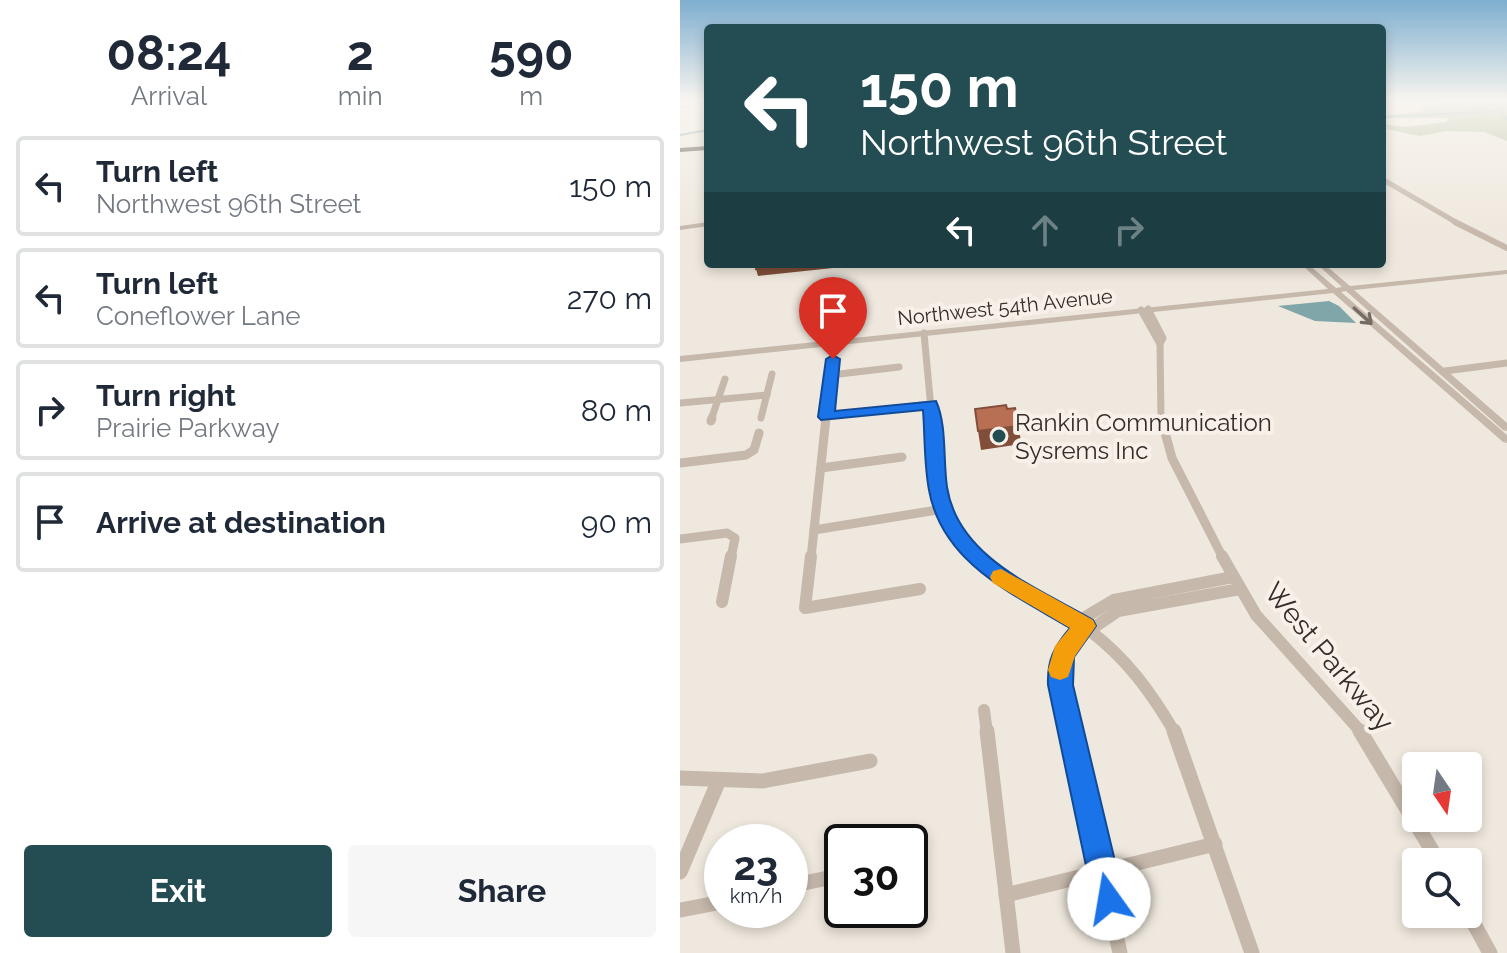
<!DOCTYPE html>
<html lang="en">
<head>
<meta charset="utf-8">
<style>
  :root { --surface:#fff; --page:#f6f6f7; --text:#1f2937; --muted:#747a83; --line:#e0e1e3; --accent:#234d52 }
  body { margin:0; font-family:Raleway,sans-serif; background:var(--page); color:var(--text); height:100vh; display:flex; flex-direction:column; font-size:30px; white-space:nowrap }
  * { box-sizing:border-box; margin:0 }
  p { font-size:26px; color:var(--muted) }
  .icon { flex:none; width:44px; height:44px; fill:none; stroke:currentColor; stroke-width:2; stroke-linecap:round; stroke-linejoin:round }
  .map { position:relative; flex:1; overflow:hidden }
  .panel { display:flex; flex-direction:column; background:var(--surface); width:680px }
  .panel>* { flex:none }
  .banner { position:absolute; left:24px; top:24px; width:682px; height:244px; border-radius:8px; box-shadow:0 4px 12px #0003; background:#234d52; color:#fff; overflow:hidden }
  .needle { width:52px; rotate:167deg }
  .buttons { position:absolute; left:722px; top:752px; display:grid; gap:16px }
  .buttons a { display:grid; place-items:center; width:80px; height:80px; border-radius:8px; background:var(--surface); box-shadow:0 4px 12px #0003; font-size:40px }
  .speed { position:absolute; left:24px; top:824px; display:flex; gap:16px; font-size:40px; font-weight:700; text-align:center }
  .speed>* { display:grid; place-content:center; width:104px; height:104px; border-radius:50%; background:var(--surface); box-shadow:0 4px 12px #0003; line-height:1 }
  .speed small { font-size:20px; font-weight:400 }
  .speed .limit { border:4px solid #111; border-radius:12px; background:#fff; color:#111 }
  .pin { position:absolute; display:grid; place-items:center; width:68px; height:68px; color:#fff; margin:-82px -34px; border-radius:50% 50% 50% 0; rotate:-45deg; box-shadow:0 0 8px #0007 }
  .pin .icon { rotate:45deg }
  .me { position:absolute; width:88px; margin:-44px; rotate:347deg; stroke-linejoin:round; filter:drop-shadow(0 0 6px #0008) }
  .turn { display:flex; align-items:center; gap:28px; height:168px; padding:0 24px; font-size:36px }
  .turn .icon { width:104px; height:104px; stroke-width:2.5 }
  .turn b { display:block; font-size:56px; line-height:68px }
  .lanes { display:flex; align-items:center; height:76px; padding:0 24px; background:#0003; justify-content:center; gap:40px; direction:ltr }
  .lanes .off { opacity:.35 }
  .eta { display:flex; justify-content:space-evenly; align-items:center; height:136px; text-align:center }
  .eta b { font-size:48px; font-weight:700; line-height:56px }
  .action { display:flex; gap:16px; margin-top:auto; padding:16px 24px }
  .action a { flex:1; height:92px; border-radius:8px; background:var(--accent); color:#fff; font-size:32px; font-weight:700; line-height:92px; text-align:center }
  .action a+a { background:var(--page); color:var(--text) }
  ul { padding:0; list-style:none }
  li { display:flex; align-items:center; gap:24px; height:100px; margin:0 16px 12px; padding:0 8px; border:4px solid var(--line); border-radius:8px }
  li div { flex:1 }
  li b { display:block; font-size:30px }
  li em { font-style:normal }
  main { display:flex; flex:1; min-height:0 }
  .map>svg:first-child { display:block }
  .green { fill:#b2bd9f }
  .water { fill:#80a6a9 }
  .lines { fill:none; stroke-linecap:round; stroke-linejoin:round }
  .stream { stroke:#80a6a9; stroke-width:2 }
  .minor-far5 { stroke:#c6b8ab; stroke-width:5 }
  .minor-far4 { stroke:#c6b8ab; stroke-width:6 }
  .minor-far3 { stroke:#c6b8ab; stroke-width:7 }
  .minor-far2 { stroke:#c6b8ab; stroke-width:9 }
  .minor-far1 { stroke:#c6b8ab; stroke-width:12 }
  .minor { stroke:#c6b8ab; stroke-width:15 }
  .tertiary { fill:#c6b8ab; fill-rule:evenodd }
  .motorway { fill:#554841; fill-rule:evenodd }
  .shaded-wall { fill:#814e3a }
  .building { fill:#b86f53; stroke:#814e3a; stroke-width:2 }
  .oneway { stroke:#766c64 }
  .route { fill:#1a73e8; stroke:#114b97; stroke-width:2 }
  .slow { fill:#f59e0b }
  .poi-dot { fill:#234d52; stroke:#f8f1e9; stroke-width:3 }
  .labels { text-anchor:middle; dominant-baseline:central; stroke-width:8; stroke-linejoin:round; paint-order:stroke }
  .far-street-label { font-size:20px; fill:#352d29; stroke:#f8f1e9 }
  .poi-label { font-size:24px; fill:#352d29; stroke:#f8f1e9; text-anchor:start }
  .near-street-label { font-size:28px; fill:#352d29; stroke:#f8f1e9 }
</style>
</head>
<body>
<main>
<section class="panel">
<div class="eta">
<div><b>08:24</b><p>Arrival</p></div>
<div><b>2</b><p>min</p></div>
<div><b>590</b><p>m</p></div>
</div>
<ul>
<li><svg class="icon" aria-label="left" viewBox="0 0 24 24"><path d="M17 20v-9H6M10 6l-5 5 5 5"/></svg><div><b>Turn left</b><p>Northwest 96th Street</p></div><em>150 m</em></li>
<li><svg class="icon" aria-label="left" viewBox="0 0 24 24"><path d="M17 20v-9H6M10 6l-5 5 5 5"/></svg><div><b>Turn left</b><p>Coneflower Lane</p></div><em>270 m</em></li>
<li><svg class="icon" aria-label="right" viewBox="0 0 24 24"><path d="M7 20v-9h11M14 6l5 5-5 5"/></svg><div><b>Turn right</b><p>Prairie Parkway</p></div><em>80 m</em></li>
<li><svg class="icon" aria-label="arrive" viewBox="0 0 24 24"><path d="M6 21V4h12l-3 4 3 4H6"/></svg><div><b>Arrive at destination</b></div><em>90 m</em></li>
</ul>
<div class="action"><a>Exit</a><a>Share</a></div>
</section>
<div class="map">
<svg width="827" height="953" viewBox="0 0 827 953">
  <rect width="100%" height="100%" fill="#efe8de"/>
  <!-- green -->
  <path class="green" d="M792,100H827V141L804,132L767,131L739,136L702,128V124L727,127L766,122L769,118H702V116L745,111L740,107L743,106Z"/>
  <!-- water -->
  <path class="water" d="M649,301L659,306L676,323L635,321L598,306Z"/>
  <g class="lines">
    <!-- stream -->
    <g class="stream">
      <path d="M702,117L819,111L827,119"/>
      <path d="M0,135L28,130"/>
    </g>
    <!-- minor-far5 -->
    <path class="minor-far5" d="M702,179L779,224"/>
    <!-- minor-far4 -->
    <path class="minor-far4" d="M775,222L827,248"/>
    <!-- minor-far3 -->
    <g class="minor-far3">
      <path d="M468,309L483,338L480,344L481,420"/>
      <path d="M461,310L480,344"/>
      <path d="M244,333L252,420"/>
      <path d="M765,371L827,363"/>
      <path d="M151,375L219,367"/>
      <path d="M0,403L87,395"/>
      <path d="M147,417L250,404"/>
      <path d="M81,418L92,374"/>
      <path d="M31,420L45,379"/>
      <path d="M146,420L153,359"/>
    </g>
    <!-- minor-far2 -->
    <g class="minor-far2">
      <path d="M252,418C256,471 254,520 298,558"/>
      <path d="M481,418L492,458L543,558"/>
      <path d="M31,421L32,418"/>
      <path d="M0,463L66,455L74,450L79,433"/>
      <path d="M141,468L222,457"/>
      <path d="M134,530L263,509"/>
      <path d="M0,539L47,533L55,538L51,558"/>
      <path d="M131,558L146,418"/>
    </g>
    <!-- minor-far1 -->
    <g class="minor-far1">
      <path d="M131,556L125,608L240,589"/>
      <path d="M295,556C330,586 373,602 409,630C447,659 471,692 495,733"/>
      <path d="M542,556L576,615L682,733"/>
      <path d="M42,602L51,556"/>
      <path d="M397,622L434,600L553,577"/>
      <path d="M410,630L438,611L560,589"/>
      <path d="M304,710L307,733"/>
      <path d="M391,733C380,687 372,666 405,626"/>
    </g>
    <!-- minor -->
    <g class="minor">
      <path d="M307,731L333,953"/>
      <path d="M390,731L440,953"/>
      <path d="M494,731L572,953"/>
      <path d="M680,731L759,862"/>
      <path d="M0,778L83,781L190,761"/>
      <path d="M0,872L39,780"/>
      <path d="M110,886L162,875"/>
      <path d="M326,895L535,844"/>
      <path d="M1,910L42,902"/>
      <path d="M788,913L810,953"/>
    </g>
    <!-- tertiary -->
    <g class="tertiary">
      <path d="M28,102V104L0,108V106Z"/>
      <path d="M28,222V226L0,230V226Z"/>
      <path d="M621,264H628L656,288L662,287L637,264H644L670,286L827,270V274L674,290L827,423V431L823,430L666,291L661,292L827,435V443L823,442L653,293L0,362V356L648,289Z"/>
    </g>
    <!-- motorway -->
    <g class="motorway">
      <path d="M702,100H737L702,104Z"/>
      <path d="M28,146V150L0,152V148Z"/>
    </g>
  </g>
  <!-- shaded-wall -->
  <g class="shaded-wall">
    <path d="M121,264H191L78,276L76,269Z"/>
    <path d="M339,426L341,444L301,450L298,431Z"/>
  </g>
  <!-- building -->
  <g class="building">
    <path d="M77,264H121L76,269Z"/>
    <path d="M326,405L327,409L335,408L339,426L298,431L295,409Z"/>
  </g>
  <!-- one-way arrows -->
  <defs><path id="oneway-shaft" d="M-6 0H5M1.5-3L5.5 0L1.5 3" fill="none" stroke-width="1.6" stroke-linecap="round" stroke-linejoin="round" transform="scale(2)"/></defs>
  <use class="oneway" href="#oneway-shaft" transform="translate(683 316) rotate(42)"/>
  <!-- sky -->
  <linearGradient id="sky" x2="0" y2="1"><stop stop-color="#7eaecf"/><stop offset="0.43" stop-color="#f8f5f0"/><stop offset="1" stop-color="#f8f5f0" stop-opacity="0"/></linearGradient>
  <rect width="827" height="233" fill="url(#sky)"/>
  <!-- route -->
  <path class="route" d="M153,355L160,359L155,411L256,401C267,425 263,460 267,487C278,558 358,588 413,620L416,626L394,657L393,685L444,899L440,910L429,914L418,910L413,899L368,685C367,660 374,647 390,628C333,594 262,563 249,490C244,464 245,436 243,410L141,420L138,417L146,359Z"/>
  <!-- slow -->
  <path class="slow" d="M321,569L413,620L416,626L395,656L388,677L380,680L371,677L368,670L375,646L390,628L313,583L310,577L313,571Z"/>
  <!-- markers -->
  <circle class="poi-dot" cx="319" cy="436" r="8"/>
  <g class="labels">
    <!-- far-street labels -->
    <g class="far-street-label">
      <text transform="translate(325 307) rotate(-6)">Northwest 54th Avenue</text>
    </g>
    <!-- poi labels -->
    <g class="poi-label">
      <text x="335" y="422">Rankin Communication<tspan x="335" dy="28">Sysrems Inc</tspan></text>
    </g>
    <!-- near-street labels -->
    <g class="near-street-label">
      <text transform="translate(649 657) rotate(50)">West Parkway</text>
    </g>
  </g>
</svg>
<div class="buttons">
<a><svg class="needle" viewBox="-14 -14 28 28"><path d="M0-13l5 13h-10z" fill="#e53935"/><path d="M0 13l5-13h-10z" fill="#747a83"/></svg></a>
<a><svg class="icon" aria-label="search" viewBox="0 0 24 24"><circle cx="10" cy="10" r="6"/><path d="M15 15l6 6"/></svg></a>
</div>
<div class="speed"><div>23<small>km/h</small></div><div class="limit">30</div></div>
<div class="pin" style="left:153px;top:359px;background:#d93025"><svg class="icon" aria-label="arrive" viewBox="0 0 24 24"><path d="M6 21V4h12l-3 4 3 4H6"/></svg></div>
<svg class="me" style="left:429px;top:899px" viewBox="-20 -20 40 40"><circle r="19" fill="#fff"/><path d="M0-13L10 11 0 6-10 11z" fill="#1a73e8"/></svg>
<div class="banner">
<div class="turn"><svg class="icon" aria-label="left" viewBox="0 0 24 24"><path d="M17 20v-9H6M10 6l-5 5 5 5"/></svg><div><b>150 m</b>Northwest 96th Street</div></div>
<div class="lanes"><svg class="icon" aria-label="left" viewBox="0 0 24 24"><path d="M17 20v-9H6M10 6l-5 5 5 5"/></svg><svg class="icon off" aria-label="ahead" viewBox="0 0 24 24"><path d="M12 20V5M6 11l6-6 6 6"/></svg><svg class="icon off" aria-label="right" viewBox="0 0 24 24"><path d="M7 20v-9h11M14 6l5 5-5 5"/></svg></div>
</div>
</div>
</main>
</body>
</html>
